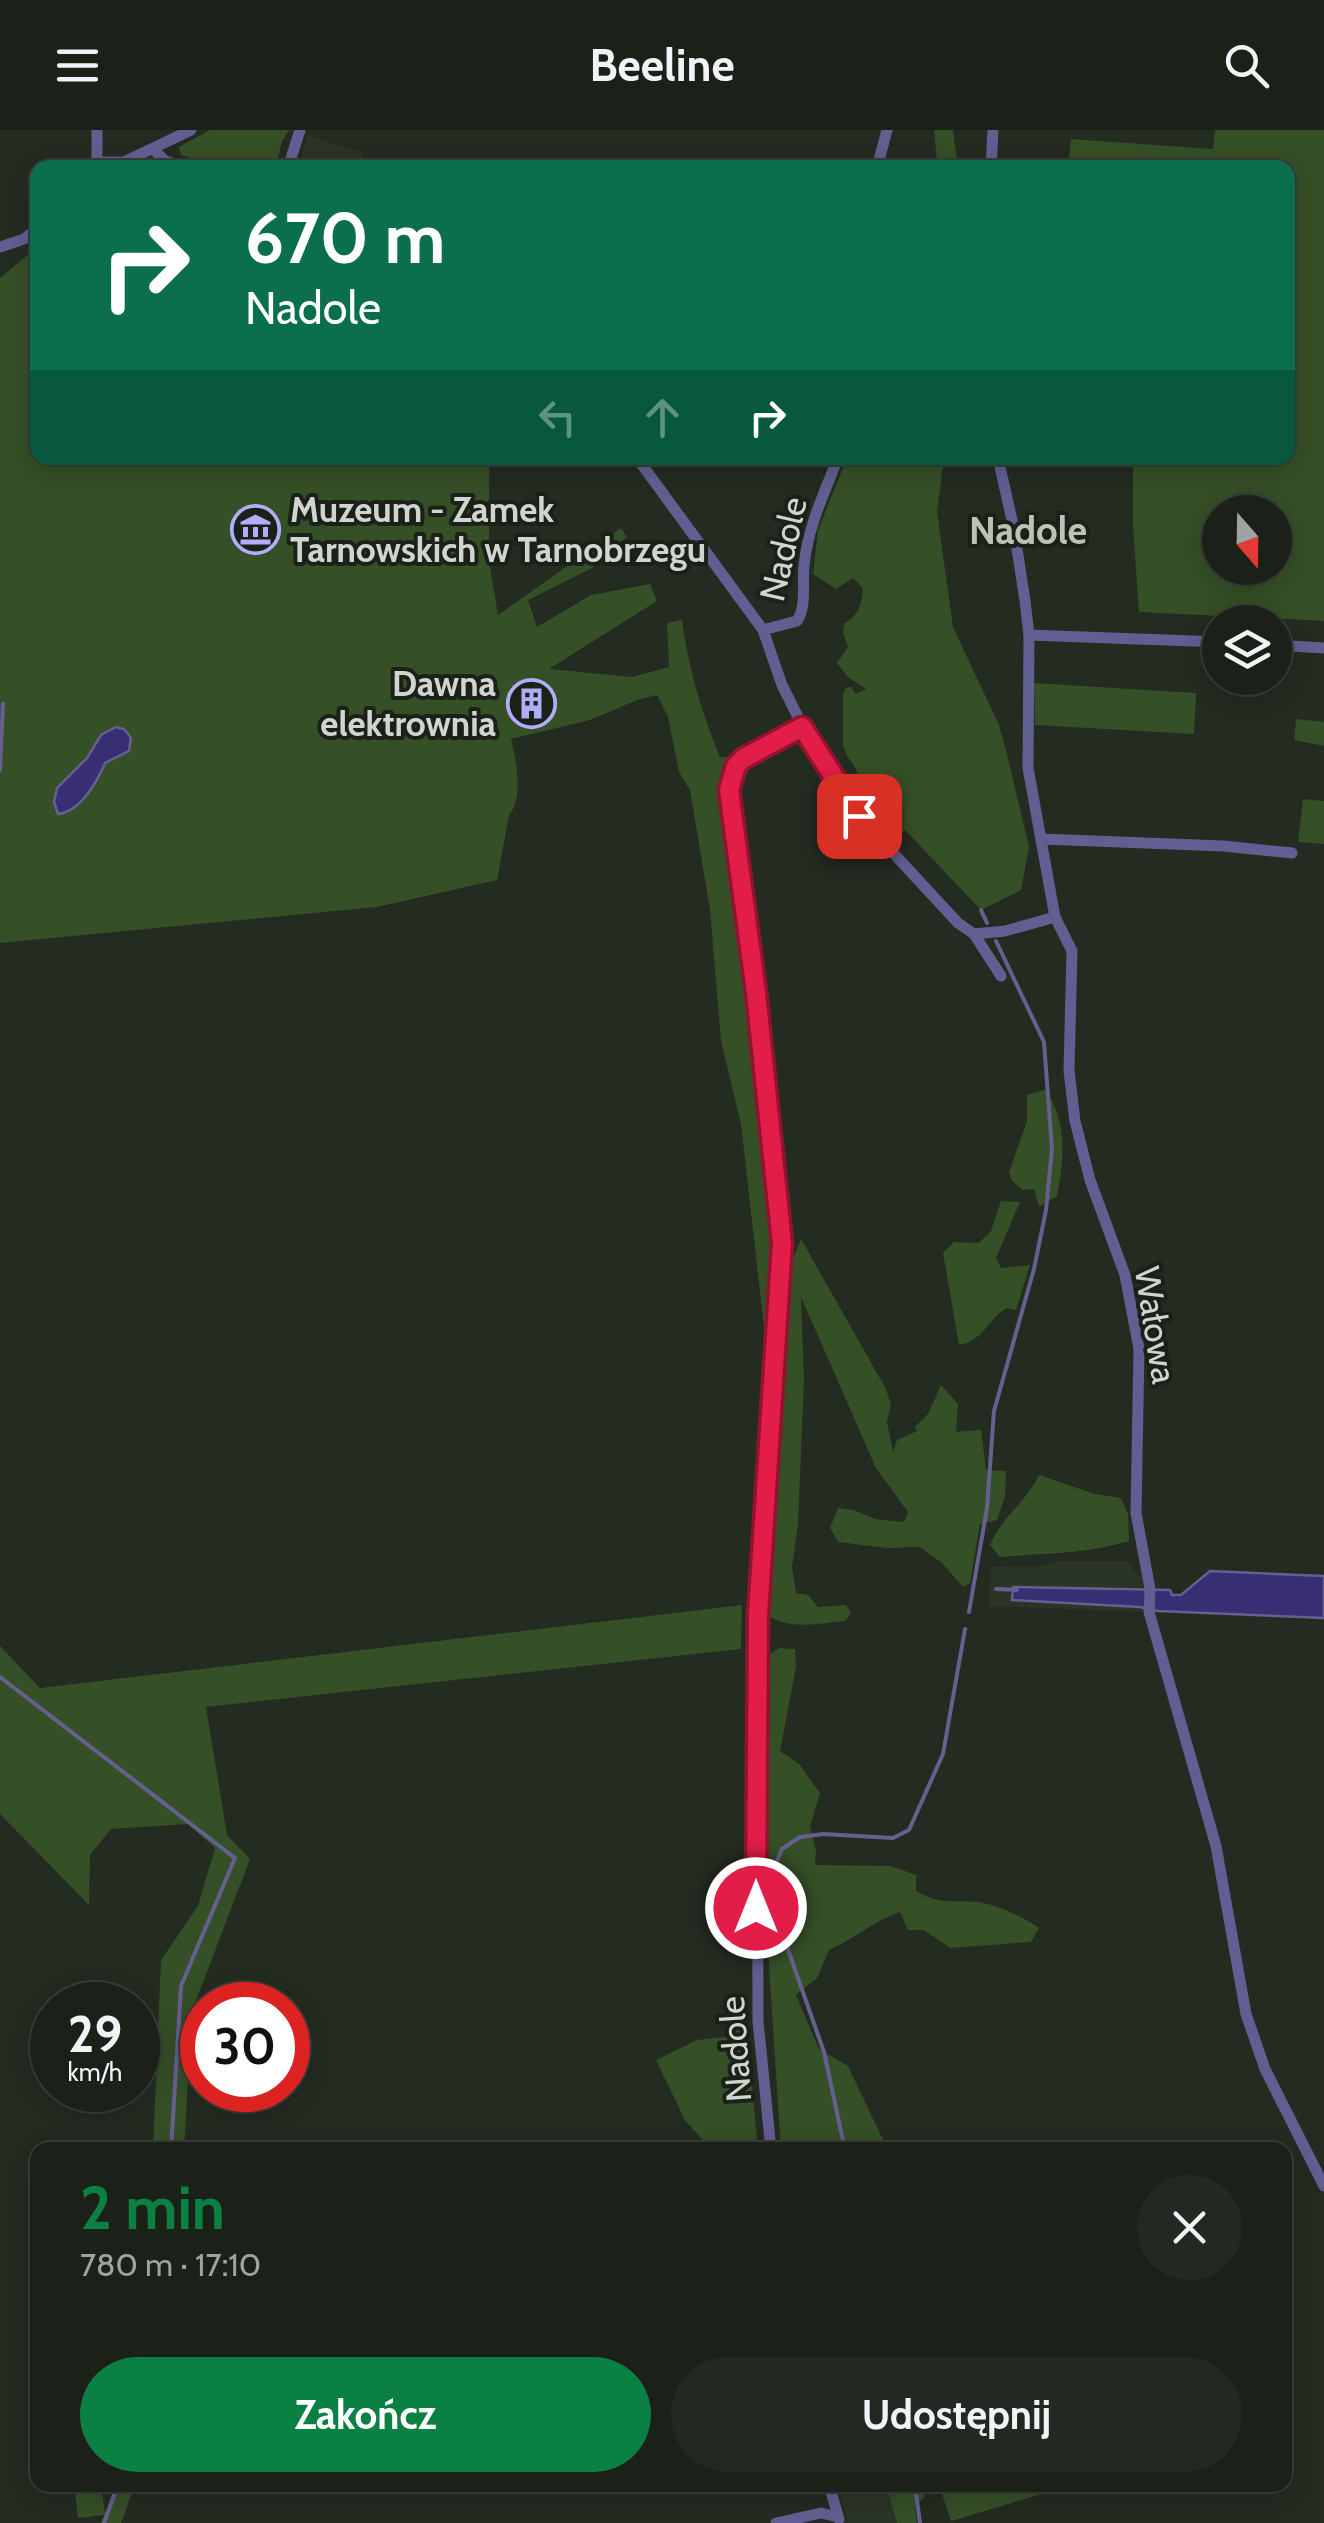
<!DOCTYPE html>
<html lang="pl">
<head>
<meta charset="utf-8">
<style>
  :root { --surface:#1b2019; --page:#242822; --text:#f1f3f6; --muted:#a0a3a2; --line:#393e38; --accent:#0b8043 }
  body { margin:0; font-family:Cabin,sans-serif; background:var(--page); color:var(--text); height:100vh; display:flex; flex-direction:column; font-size:38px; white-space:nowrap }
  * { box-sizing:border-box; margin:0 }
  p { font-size:32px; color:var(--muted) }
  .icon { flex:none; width:55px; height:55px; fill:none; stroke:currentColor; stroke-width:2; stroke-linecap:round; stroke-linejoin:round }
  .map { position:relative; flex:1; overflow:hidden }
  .drawer { position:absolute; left:30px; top:2012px; width:1262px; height:350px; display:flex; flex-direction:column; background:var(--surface); border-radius:20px; box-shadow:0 5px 25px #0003,0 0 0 2px var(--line) }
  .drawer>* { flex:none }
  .guide { position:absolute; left:30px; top:30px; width:1265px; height:305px; border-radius:20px; box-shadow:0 5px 25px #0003,0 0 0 2px var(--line); background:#0b6e4f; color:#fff; overflow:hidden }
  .needle { width:65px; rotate:160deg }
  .controls { position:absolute; left:1202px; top:365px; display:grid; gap:20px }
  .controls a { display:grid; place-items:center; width:90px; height:90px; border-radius:50%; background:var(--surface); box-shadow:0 5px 25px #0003,0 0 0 2px var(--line); font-size:50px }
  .speed { position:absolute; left:30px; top:1852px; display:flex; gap:20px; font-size:50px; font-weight:700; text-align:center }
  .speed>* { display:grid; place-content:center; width:130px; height:130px; border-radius:50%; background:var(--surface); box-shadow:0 5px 25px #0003,0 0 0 2px var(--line); line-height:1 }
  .speed small { font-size:25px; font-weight:400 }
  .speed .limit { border:15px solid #d22; background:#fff; color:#111 }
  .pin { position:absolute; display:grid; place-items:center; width:85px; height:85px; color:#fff; margin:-42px; border-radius:20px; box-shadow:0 5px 15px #0006 }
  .me { position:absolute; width:110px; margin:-55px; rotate:0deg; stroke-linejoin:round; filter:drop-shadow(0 0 8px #0008) }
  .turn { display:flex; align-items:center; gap:35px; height:210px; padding:0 50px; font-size:45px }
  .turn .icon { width:130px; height:130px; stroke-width:2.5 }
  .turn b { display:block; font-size:70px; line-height:85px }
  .lanes { display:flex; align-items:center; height:95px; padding:0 50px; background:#0003; justify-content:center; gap:50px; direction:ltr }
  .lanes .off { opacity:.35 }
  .round { display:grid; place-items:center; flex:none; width:105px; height:105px; border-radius:52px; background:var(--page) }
  .head { display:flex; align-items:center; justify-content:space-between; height:170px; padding:0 50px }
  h1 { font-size:60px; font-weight:700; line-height:75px; color:var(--accent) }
  .button { display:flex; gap:20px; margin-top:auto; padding:20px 50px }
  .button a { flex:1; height:115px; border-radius:60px; background:var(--accent); color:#fff; font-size:40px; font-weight:700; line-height:115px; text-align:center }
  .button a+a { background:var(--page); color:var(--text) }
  header { display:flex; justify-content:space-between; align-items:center; height:130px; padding:0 50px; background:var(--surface); font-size:45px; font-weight:700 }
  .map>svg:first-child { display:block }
  .built { fill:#2b3526 }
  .green { fill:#354f27; fill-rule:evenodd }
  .water { fill:#372e74; stroke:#65608f; stroke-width:2.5 }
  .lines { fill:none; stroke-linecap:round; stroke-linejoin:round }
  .stream { stroke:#65608f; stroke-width:4 }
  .street { stroke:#615f91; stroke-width:11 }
  .route-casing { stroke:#92132f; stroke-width:25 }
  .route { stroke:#e11d48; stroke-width:18 }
  .labels { text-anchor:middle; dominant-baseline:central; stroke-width:8; stroke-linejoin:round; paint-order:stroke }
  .poi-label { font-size:35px; font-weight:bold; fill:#d1d5cf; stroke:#1b2118; text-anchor:start }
  .street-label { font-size:35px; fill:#d1d5cf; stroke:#1b2118 }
  .neighbourhood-label { font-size:38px; font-weight:bold; fill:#bbc3b7; stroke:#1b2118 }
</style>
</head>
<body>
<header><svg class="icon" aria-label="menu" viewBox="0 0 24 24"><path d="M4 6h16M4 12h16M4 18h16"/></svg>Beeline<svg class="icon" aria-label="search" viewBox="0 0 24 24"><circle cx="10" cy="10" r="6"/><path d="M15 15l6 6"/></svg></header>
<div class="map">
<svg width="1324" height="2393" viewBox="0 0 1324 2393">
  <rect width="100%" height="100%" fill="#242b21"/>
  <!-- built -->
  <g class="built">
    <path d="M308,6L363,22L359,37H298Z"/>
    <path d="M1057,1431H1128L1138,1446H1142L1143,1482L989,1476L991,1437L1044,1436Z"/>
    <path d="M837,2355H886L897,2393H848Z"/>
  </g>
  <!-- green -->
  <g class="green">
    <path d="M210,0H289L282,11L276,37H221L181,25L179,17Z"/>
    <path d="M934,0H953L958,37H944L937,31Z"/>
    <path d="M1215,0H1324V491L1139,482L1133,397V330L1103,329L1288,328V38L1068,37L1071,9L1213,19ZM1220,382H1275V438H1220Z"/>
    <path d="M37,117L38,328H489V431L498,485L621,398L627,407L592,438L528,470L537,497L591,465L650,454L657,471L549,539L632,547L669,537L667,493L682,490C689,541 701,580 720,627H734L725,654L727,688L764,1012L777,1093L772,1194L768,1202L764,1197L741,994L721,911L710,780L690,660L679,642L668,587L657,565L637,570L590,590L511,609C516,629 524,668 509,685L497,750L377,777L0,813V148Z"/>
    <path d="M847,328H944L937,382L953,497L999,595L1007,624L1029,717L1021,760L981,780L905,700L900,703L885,694L868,674L855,637L847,626L843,615V564L846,558L851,557L856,564L866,559L848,547L837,533L848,517L843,502L844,494C859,485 862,475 863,458L853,448L836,459L813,444L818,400Z"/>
    <path d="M1034,553L1196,563L1194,604L1035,595Z"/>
    <path d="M1296,589L1324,592V616L1294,610Z"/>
    <path d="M1303,669L1324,671V714L1298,712Z"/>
    <path d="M1045,960C1068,991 1064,1030 1057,1066L1039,1077L1034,1059L1023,1060L1012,1051L1009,1043L1027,991V965Z"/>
    <path d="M1001,1071L1020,1072L996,1128L1001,1138L1030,1135L1016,1180L1007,1178C987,1189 984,1211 959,1215L943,1123L954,1112L979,1113L991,1101Z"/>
    <path d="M801,1109L886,1259L891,1275L887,1292L893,1322L897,1310L917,1301L915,1297L928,1284L941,1255L958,1274L956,1302L981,1300L986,1340L1006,1341L1005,1366L997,1390L980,1394L970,1453L963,1457L942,1433L920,1417L887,1418L838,1412L830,1398L838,1378L854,1380L875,1389L904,1392L908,1382L876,1338L801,1167L804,1250L798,1394L792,1437L796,1463L808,1465L818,1477L846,1475L851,1483L845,1491C820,1493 783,1502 763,1481L789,1138Z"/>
    <path d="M1039,1345L1095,1364L1121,1368L1128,1384L1129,1411C1087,1424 1044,1423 1000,1427L990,1415C1001,1388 1026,1372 1039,1345Z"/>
    <path d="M742,1475L741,1519L206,1577L227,1705L250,1729L192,1881L184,2020H153L161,1830L198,1776L215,1718L188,1694L111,1699L90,1725L89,1775L0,1684V1516L40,1558Z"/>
    <path d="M779,1518L795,1519L796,1537L780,1621L799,1634L820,1663L810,1696L816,1721L815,1735L891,1736L916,1745V1761C941,1776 952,1769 979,1772C1001,1776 1021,1786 1039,1798L1031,1812L950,1818L924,1800H908L900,1782C874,1790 855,1809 829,1820L817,1848L796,1865L819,1919L848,1936L884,2012V2020H781L762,1728L761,1546L767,1526Z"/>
    <path d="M745,1883L758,2020H711L685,1990L656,1930L697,1910L727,1907Z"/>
    <path d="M74,2355H101L105,2383L115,2355H135L121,2393H101L104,2385L78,2388Z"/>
    <path d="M886,2355H925L924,2368L915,2376L917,2393H897Z"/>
    <path d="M939,2355H1072L951,2391Z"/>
  </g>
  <!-- water -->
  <g class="water">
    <path d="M116,597L124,599L131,608L129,621L105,633C97,652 80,682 58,684L54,672L57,658L87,628L101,605Z"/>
    <path d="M1210,1441L1324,1446V1488L1158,1481L1140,1477L1012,1470L1013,1457L1170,1460L1172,1465H1181Z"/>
  </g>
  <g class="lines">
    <!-- stream -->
    <g class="stream">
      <path d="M0,640L3,574"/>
      <path d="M981,780L987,793"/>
      <path d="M996,1459L1017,1460"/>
      <path d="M969,1482L987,1378L994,1281L1034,1139L1046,1080L1052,1019L1044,912L996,811"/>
      <path d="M0,1547L235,1728L181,1856L171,2020"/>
      <path d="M845,2020L824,1922L780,1797L777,1731L782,1719L800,1707L823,1704L893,1708L909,1700L943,1624L965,1499"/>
      <path d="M915,2355L920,2393"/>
      <path d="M104,2393L118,2355"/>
    </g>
    <!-- street -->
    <g class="street">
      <path d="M97,0V38"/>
      <path d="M154,20L165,31L187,38"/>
      <path d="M99,32H124L191,0"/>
      <path d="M288,38L300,0"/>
      <path d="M877,38L887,0"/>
      <path d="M991,38L993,0"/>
      <path d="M0,117L24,109L38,98"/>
      <path d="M637,328L763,500L782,555L803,597L859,686L958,793L974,804L1005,801L1055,787"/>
      <path d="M998,328L1014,399L1025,471L1029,505L1028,638L1055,787L1072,821L1069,941L1075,991L1090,1050L1125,1145L1139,1219L1136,1383L1150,1459L1149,1482L1216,1716L1246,1884L1265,1939L1324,2056"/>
      <path d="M763,500L797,491C807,476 802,453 804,436C808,396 824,364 838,328"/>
      <path d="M1029,505L1220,512"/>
      <path d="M1275,515L1324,518"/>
      <path d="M1042,709L1223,716L1292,723"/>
      <path d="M974,804L1001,846"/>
      <path d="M771,2020L758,1891L757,1513L782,1113L756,862L729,660C735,621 772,613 803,597"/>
      <path d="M829,2355L839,2389"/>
      <path d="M776,2393L821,2383L838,2387"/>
    </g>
  </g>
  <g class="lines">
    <defs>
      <path id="route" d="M756,1778L758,1485L782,1113L756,862L729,660L736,636L744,628L802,597L859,686"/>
    </defs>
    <!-- route casing -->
    <use href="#route" class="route-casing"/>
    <!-- route -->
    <use href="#route" class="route"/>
  </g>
  <!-- icons -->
  <defs>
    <symbol id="museum-ring" viewBox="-11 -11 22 22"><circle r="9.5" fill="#1b2118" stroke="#b0aefa" stroke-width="1.5"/><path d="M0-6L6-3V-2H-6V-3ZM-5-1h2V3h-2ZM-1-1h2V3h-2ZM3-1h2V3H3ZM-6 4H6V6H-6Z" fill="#b0aefa"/></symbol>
    <symbol id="building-ring" viewBox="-11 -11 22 22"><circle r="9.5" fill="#1b2118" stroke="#b0aefa" stroke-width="1.5"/><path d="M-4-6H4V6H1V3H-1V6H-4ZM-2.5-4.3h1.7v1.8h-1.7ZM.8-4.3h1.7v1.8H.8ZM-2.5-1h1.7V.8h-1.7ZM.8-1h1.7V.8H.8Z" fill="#b0aefa"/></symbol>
  </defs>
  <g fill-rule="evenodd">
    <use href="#museum-ring" x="228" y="372" width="55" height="55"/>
    <use href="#building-ring" x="504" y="546" width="55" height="55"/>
  </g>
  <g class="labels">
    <!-- poi labels -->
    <g class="poi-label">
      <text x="290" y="379">Muzeum - Zamek<tspan x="290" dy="40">Tarnowskich w Tarnobrzegu</tspan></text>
      <text x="496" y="553" text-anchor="end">Dawna<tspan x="496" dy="40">elektrownia</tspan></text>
    </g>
    <!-- street labels -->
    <g class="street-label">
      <text transform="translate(783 419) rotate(-77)">Nadole</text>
      <text transform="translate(1156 1195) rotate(81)">Wałowa</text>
      <text transform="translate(735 1919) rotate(-94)">Nadole</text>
    </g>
    <!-- neighbourhood labels -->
    <g class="neighbourhood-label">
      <text x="1028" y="400">Nadole</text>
    </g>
  </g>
</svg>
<div class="controls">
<a><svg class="needle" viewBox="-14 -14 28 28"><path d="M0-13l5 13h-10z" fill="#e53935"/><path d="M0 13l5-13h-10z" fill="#a0a3a2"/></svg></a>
<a><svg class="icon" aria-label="layers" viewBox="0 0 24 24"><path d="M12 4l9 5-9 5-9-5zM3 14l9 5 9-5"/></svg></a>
</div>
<div class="speed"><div>29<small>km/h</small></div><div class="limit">30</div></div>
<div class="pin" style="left:859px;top:686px;background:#d93025"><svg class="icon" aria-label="arrive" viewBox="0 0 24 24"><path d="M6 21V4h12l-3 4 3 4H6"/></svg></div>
<svg class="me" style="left:756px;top:1778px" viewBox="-20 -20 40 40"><circle r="17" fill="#e11d48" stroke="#fff" stroke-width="3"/><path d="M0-11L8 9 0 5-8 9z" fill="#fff"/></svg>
<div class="guide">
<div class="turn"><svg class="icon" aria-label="right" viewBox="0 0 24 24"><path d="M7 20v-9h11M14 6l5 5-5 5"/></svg><div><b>670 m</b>Nadole</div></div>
<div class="lanes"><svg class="icon off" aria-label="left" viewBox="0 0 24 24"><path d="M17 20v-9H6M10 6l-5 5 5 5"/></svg><svg class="icon off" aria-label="ahead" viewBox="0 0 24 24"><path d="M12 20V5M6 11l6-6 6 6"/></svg><svg class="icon" aria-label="right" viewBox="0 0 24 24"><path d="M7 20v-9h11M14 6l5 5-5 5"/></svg></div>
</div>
<section class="drawer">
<div class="head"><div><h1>2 min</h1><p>780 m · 17:10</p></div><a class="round"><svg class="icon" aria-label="close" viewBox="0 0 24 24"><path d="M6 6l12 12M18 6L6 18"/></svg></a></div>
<div class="button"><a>Zakończ</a><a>Udostępnij</a></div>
</section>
</div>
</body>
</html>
